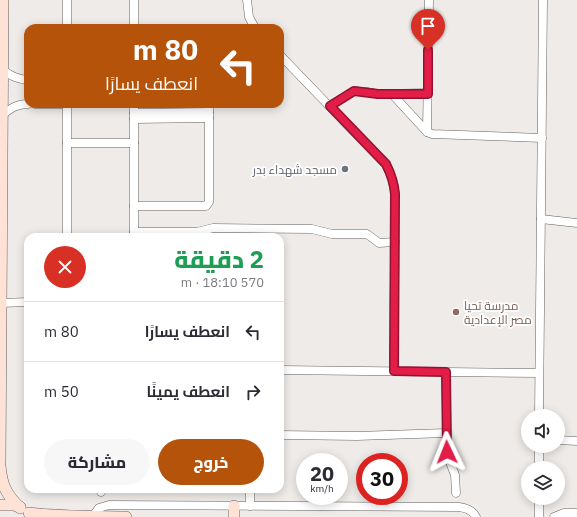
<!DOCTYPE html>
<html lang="ar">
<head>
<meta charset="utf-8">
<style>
  :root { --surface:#fff; --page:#f7f7f7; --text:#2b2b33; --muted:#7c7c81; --line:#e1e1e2; --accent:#b45309 }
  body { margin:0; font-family:"IBM Plex Sans",Cairo,sans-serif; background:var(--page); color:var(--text); direction:rtl; height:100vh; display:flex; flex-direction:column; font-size:15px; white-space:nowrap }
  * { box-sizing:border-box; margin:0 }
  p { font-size:13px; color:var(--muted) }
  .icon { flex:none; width:22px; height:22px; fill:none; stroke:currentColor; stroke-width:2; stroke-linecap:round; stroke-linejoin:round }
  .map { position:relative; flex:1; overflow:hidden; direction:ltr }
  .sheet { position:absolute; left:24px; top:233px; width:260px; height:260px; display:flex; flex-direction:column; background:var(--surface); border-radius:12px; box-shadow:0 2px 10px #0003; direction:rtl }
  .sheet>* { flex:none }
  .top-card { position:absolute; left:24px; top:24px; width:260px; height:84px; border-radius:12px; box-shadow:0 2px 10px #0003; direction:rtl; background:#b45309; color:#fff; overflow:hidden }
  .tools { position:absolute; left:521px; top:409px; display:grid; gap:8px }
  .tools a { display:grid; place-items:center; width:44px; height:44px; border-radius:50%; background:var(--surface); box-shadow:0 2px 10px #0003; font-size:20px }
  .speed { position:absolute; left:296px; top:453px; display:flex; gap:8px; font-size:20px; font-weight:700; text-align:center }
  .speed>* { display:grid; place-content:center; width:52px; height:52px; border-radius:50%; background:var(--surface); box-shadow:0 2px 10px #0003; line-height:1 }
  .speed small { font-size:10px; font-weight:400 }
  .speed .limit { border:6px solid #d22; background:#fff; color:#111 }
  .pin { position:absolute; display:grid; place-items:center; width:34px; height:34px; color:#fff; margin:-41px -17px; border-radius:50% 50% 50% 0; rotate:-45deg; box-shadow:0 0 4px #0007 }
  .pin .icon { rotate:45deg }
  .me { position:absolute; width:44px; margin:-22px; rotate:358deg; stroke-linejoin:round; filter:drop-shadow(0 0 3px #0008) }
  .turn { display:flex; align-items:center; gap:14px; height:84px; padding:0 20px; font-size:18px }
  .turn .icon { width:52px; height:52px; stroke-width:2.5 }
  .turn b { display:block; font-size:28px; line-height:34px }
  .round { display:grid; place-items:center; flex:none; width:42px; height:42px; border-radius:21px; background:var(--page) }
  .summary { display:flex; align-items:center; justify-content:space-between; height:68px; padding:0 20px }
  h1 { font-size:24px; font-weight:800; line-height:30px; color:#1e9e55 }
  .action { display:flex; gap:8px; margin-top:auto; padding:8px 20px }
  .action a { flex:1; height:46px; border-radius:24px; background:var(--accent); color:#fff; font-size:16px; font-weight:800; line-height:46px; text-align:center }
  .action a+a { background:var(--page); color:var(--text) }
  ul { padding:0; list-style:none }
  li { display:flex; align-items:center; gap:12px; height:60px; padding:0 20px; border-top:1px solid var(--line) }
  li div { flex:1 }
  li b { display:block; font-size:15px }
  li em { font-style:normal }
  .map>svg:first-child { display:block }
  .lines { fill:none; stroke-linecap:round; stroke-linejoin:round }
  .street-casing { stroke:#65625f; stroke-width:9 }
  .secondary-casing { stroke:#65625f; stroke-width:12 }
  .street { stroke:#fff; stroke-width:8 }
  .secondary { stroke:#fee2d6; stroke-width:11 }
  .route-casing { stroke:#92132f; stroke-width:10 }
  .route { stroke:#e11d48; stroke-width:7 }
  .worship-dot { fill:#6b7280; stroke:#fff; stroke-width:1.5 }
  .education-dot { fill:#8d6e63; stroke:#fff; stroke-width:1.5 }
  .labels { text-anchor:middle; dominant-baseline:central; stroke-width:3.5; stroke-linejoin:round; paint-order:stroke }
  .worship-label { font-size:12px; fill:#5b616d; stroke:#fff; text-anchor:end }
  .education-label { font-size:12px; fill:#785e54; stroke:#fff; text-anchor:start }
</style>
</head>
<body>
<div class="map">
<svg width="577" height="517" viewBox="0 0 577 517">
  <rect width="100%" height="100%" fill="#eeebe8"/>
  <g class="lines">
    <defs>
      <g id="street">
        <path d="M67,0V28"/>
        <path d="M247,0L249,17L255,28"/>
        <path d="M134,28V0"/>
        <path d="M280,55L386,165C391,174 394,182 395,194L394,371"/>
        <path d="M3,70C11,76 17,79 28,80"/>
        <path d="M392,94L427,132L432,134L542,138"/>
        <path d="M35,104H67"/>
        <path d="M67,104V237"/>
        <path d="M330,106L354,91L367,92L378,94L428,93"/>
        <path d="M134,113L209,112"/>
        <path d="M2,116C10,108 17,104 28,104"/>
        <path d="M134,119L209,118"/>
        <path d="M427,132L429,0"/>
        <path d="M67,143H134"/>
        <path d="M134,206H206L209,202V104"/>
        <path d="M541,219L577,223"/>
        <path d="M134,232H197L213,228L312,229L332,234H367L379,243L395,242"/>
        <path d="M134,236V104"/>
        <path d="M1,303L28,302"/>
        <path d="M280,370L539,373"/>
        <path d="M446,372L447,446L448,457L455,475L456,493"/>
        <path d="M539,416L543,0"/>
        <path d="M280,435L357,436L446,433"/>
        <path d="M558,440L577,441"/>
        <path d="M539,446V468"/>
        <path d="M101,489V492"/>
        <path d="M539,498V517"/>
        <path d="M250,506V489"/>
        <path d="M93,516L99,508L109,505L459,507C466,508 473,510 476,517"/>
        <path d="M554,517L564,513H577"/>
      </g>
      <g id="secondary">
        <path d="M0,463L3,0"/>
        <path d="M0,466C2,486 6,494 20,508"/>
        <path d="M0,505H14L20,507"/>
        <path d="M234,506V517"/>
        <path d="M29,513C58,517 96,516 126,517"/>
      </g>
    </defs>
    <!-- street casing -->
    <use href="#street" class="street-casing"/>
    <!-- secondary casing -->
    <use href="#secondary" class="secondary-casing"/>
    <!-- street -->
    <use href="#street" class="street"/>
    <!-- secondary -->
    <use href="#secondary" class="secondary"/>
  </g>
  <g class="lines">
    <defs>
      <path id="route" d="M428,50V94H378L354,91L330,106L386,164C391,174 394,182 395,194L394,371L446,372L447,452"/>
    </defs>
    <!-- route casing -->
    <use href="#route" class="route-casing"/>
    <!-- route -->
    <use href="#route" class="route"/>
  </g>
  <!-- markers -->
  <circle class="worship-dot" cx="345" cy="169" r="4"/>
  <circle class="education-dot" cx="456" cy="312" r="4"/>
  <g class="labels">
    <!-- worship labels -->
    <g class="worship-label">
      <text x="337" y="169">مسجد شهداء بدر</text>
    </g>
    <!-- education labels -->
    <g class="education-label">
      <text x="464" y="305">مدرسة تحيا<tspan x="464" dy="14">مصر الإعدادية</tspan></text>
    </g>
  </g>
</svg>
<div class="tools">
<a><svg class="icon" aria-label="sound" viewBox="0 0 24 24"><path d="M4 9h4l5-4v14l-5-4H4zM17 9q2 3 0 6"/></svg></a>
<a><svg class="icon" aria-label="layers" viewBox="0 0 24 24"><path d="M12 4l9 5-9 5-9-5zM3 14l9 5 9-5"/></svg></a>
</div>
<div class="speed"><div>20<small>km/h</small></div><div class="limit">30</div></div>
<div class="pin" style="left:428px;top:50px;background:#d93025"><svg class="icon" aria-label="arrive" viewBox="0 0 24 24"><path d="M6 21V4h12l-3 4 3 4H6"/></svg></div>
<svg class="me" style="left:447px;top:452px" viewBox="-20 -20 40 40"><path d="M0-17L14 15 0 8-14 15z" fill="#e11d48" stroke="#fff" stroke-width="4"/></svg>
<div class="top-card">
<div class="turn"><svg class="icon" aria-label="left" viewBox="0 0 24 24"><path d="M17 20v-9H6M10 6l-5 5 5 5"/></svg><div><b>80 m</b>انعطف يسارًا</div></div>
</div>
<section class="sheet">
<div class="summary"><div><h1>2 دقيقة</h1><p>570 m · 18:10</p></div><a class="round" style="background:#d93025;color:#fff"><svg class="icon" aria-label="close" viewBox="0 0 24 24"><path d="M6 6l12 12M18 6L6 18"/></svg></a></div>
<ul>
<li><svg class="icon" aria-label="left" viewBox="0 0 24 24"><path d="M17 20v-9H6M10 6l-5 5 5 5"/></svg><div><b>انعطف يسارًا</b></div><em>80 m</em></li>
<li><svg class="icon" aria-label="right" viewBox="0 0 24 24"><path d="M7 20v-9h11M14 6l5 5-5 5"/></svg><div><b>انعطف يمينًا</b></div><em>50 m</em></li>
</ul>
<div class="action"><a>خروج</a><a>مشاركة</a></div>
</section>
</div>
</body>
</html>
